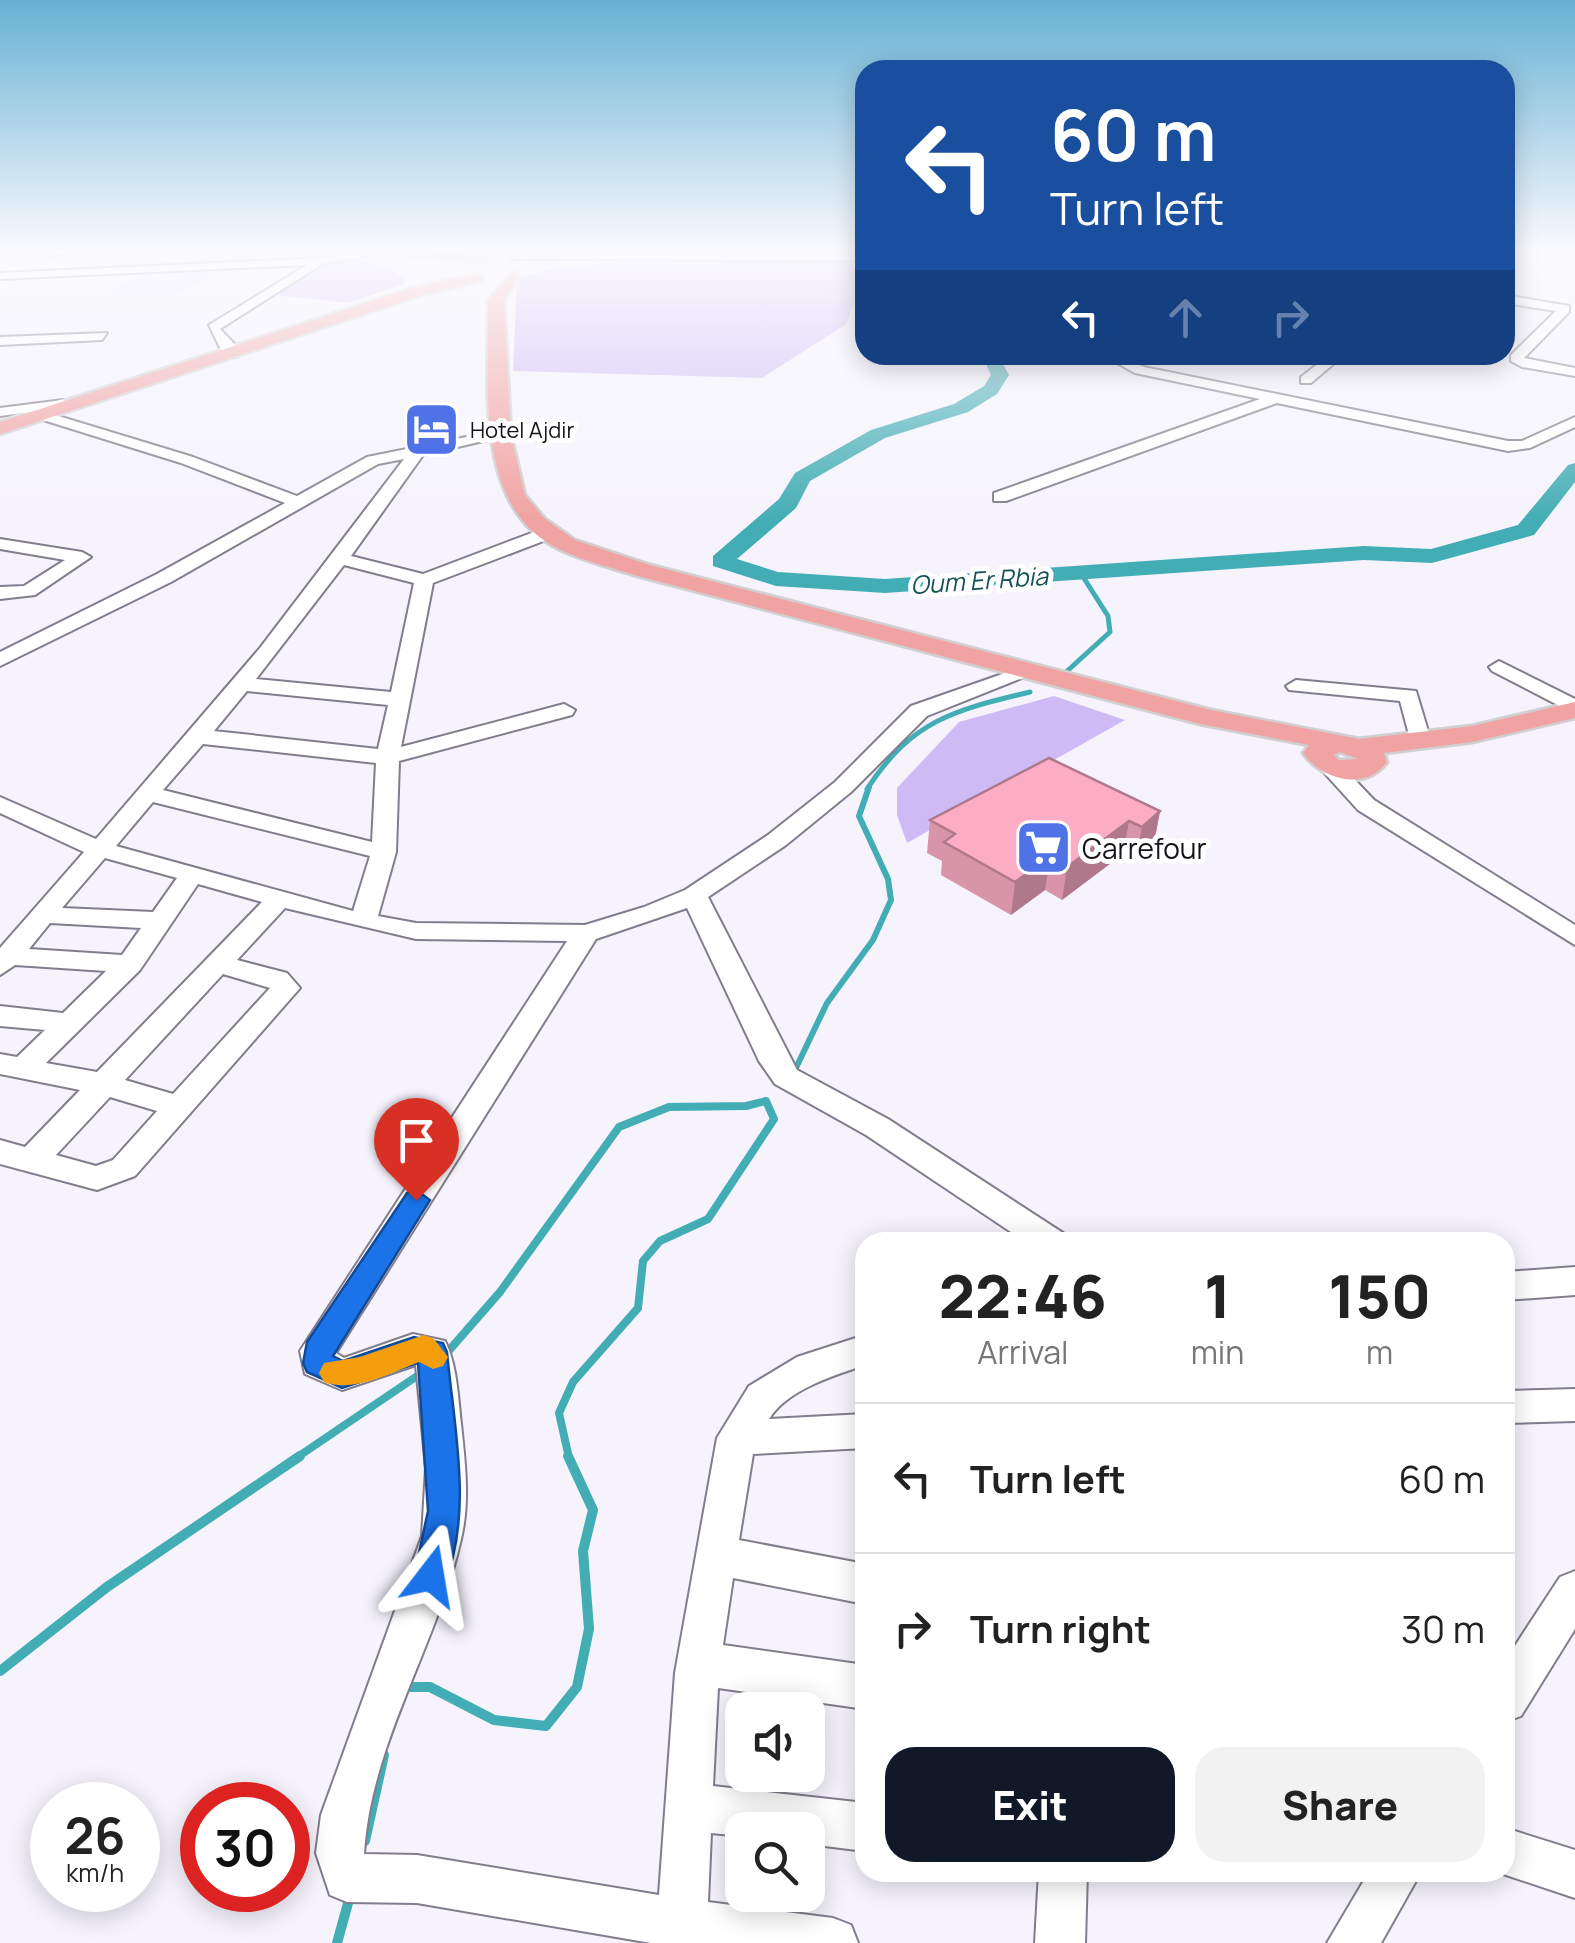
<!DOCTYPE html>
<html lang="en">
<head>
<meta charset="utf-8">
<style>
  :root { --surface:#fff; --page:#f2f2f2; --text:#222; --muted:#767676; --line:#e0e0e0; --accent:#111827 }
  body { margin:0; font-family:Manrope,sans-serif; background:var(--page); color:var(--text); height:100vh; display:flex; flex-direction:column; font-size:38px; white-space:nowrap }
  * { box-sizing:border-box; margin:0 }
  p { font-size:32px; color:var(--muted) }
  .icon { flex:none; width:55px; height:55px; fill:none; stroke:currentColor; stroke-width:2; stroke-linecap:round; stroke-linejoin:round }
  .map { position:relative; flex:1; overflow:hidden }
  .side { position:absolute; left:855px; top:1232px; width:660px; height:650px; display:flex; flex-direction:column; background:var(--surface); border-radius:30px; box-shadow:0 5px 25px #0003 }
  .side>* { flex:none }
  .banner { position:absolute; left:855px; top:60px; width:660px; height:305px; border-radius:30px; box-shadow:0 5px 25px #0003; background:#1a4fa0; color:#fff; overflow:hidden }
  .controls { position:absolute; left:725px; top:1692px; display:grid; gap:20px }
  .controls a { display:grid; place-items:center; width:100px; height:100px; border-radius:20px; background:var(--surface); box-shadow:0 5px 25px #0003; font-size:50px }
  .speed { position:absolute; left:30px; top:1782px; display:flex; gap:20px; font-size:50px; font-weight:700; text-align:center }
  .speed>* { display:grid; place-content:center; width:130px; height:130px; border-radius:50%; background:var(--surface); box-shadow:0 5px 25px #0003; line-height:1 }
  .speed small { font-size:25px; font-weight:400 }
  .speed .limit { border:15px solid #d22; background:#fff; color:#111 }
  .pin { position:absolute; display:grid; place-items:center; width:85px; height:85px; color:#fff; margin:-102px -42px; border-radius:50% 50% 50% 0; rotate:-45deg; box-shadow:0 0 10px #0007 }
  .pin .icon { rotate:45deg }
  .me { position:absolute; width:110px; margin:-55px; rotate:14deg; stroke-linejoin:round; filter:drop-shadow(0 0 8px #0008) }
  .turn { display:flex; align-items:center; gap:35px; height:210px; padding:0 30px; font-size:45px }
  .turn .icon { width:130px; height:130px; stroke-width:2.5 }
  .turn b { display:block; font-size:70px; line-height:85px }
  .lanes { display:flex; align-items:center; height:95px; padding:0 30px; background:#0003; justify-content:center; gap:50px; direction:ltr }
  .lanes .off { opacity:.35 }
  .eta { display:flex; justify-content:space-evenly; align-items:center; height:170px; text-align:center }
  .eta b { font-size:60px; font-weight:800; line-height:70px }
  .cta { display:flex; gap:20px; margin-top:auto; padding:20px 30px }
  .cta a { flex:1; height:115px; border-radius:30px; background:var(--accent); color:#fff; font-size:40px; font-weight:800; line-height:115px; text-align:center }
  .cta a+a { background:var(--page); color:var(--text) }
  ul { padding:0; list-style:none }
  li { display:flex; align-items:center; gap:30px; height:150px; padding:0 30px; border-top:2px solid var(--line) }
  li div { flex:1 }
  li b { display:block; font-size:38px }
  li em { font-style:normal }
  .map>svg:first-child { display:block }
  .built { fill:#ede7fe }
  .green { fill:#cebbf6 }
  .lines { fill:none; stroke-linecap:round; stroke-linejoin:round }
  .stream-far3 { stroke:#43adb5; stroke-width:5 }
  .stream-far2 { stroke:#43adb5; stroke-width:6 }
  .stream-far1 { stroke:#43adb5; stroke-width:8 }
  .stream { stroke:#43adb5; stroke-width:10 }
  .river { fill:#43adb5; fill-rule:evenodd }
  .minor-casing { stroke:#827d8c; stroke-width:4 }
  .major-casing { stroke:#d0d0d1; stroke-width:5 }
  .minor { fill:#fff; fill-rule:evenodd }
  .major { fill:#f1a2a2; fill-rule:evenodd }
  .wall { fill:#d895aa }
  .shaded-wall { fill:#b0798b }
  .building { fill:#fbadc6; stroke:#b0798b; stroke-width:2.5 }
  .route { fill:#1a73e8; stroke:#114b97; stroke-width:2.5 }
  .slow { fill:#f59e0b }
  .labels { text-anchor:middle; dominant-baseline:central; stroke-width:10; stroke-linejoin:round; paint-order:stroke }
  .far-poi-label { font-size:22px; fill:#151319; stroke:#fff; text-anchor:start }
  .far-water-label { font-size:25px; font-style:italic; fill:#155256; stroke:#fff }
  .poi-label { font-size:28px; fill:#151319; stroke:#fff; text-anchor:start }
</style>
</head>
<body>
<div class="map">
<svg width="1575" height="1943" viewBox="0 0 1575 1943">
  <rect width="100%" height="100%" fill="#f6f3fd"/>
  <!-- built -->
  <path class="built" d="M208,268L205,271H221L169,297L110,294L135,273Z"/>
  <!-- green -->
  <g class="green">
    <path d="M354,259L391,269L403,277L404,284L348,303L269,294L320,265Z"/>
    <path d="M634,260L865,261V276L846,324L762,378L513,371L517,278L552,269Z"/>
    <path d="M1054,696L1125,720L907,843L897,815V788L959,722Z"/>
  </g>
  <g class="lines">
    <!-- stream-far3 -->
    <g class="stream-far3">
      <path d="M1065,673L1110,632L1108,616L1080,572"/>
      <path d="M867,789C912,720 954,710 1030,692"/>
    </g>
    <!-- stream-far2 -->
    <path class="stream-far2" d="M794,1072L827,1003L873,940L891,900L888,879L859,816L869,787"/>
    <!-- stream-far1 -->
    <g class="stream-far1">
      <path d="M445,1355L500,1292L619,1127L669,1107L746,1106L766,1101L774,1119L708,1219L660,1241L643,1261L638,1308L573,1382L559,1413L569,1458"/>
      <path d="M296,1458L423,1372"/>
    </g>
    <!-- stream -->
    <g class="stream">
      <path d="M0,1671L107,1587L300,1456"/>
      <path d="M404,1687H430L494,1720L546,1726L577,1687L589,1629L583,1551L593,1510L568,1456"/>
      <path d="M365,1841L384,1755"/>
      <path d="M337,1943L350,1896"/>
    </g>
    <!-- river -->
    <path class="river" d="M982,355H998L1009,375L997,394L968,412L885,438L810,481L796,508L737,559L778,572L885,579L1364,546L1431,549L1518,525L1568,465L1575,463V482L1534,535L1432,563L1364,560L885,593L776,586L713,566V556L779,499L795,473L871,430L954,404L984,386L991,375Z"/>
    <defs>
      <g id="minor">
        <path d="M58,249H97L47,256L42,253Z"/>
        <path d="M373,251V255L322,264L220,329L243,353L236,357L221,350L209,325L307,265L0,279V273L322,258Z"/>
        <path d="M515,254H865V260L511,259Z"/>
        <path d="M1505,295L1569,306V312L1524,358L1575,368V376L1522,367L1511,361V355L1556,311L1505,303Z"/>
        <path d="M107,333L102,340L0,345V337Z"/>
        <path d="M1124,355H1138L1132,362L1144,367L1508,441H1522L1575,417V427L1530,448L1508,451L1277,403L1006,501H994V493L1260,399L1135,373L1117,363Z"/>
        <path d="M1329,355H1344L1311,383H1301V377Z"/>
        <path d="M63,400L70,404L68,407L0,416V408Z"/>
        <path d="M45,412L193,457L297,496L367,457L501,430L509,435L423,455L351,556L423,574L542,529H554V537L433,583L401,747L564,704L575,710L572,715L399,761L396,852L378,916L416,923L585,925L644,907L685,890L768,835L835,782L911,706L1025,666H1039L1042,670L927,716L851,792L786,845L708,897L797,1070L888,1119L1063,1233L1068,1242H1026L866,1135L775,1084L759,1061L687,908L596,939L336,1353L344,1358L413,1334L445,1341C457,1365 458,1397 461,1424C465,1461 470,1502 461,1539C437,1646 371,1742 364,1854L417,1855L659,1895L675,1673L717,1438L749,1386L797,1357L865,1335V1365C833,1376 788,1389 769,1419L865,1414V1448L753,1454L739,1540L865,1564V1604L733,1578L723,1645L865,1665V1709L718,1688L713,1786L865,1803V1851L808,1844V1830H742V1836L711,1833L708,1902L833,1918L851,1925L858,1943H651L417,1903L347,1902L330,1895L316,1853L321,1815L422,1536L426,1468L416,1365L342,1390L305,1374L300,1351L567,941L416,939L285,908L237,960L287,973L300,988L135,1176L97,1190L0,1164V1140L25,1147L80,1090L0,1074V1054L17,1057L45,1030L0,1026V1006L63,1013L106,971L15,965L0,975V948L84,852L0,813V797L96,839L260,648L404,459L378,464L171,582L0,666V652L157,574L285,503L181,463L40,419L38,416ZM344,565L414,583L391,692L256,679ZM247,691L388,705L378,749L214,731ZM203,744L376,763L372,842L163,790ZM153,802L370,856L353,911L116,846ZM105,858L177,878L153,912L62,908ZM198,884L262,902L97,1072L46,1063L140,970ZM50,923L141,928L122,955L29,949ZM223,974L270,988L173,1094L125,1080ZM110,1097L157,1111L113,1160L96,1166L56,1155Z"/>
        <path d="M0,539L82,552L91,557L35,595L0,599V587L24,586L65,560L0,549Z"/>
        <path d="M1499,661L1575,699V714L1492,671L1489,667Z"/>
        <path d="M1296,680L1416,691L1431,741L1428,746H1412L1400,701L1289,690L1286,686Z"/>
        <path d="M1330,760L1338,762L1374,800L1575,925V945L1358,810L1319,767Z"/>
        <path d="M1575,1267V1295L1505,1300V1272Z"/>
        <path d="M1575,1389V1421L1505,1423V1391Z"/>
        <path d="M1575,1571V1629L1521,1716L1505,1722V1661L1560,1577Z"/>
        <path d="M1505,1828L1575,1850V1898L1497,1872H1505Z"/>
        <path d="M1039,1872H1087L1085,1943H1035Z"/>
        <path d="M1369,1872H1421L1381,1943H1327Z"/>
      </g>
      <g id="major">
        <path d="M338,249H412L490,257L483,261L345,253Z"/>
        <path d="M513,272L520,276L504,300L511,435L525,495L545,519L575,540L650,565L1211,710L1359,739L1472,726L1575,702V718L1472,742L1384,753L1387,762C1365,792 1322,780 1303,753L1309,745L1200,724L634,575C610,567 584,561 561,550C471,509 490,381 488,300ZM1340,752L1358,759L1339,760L1334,755Z"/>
        <path d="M476,274L483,278L481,281L422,295L0,434V422L413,288Z"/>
      </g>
    </defs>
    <!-- minor casing -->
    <use href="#minor" class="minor-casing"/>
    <!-- major casing -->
    <use href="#major" class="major-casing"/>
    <!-- minor -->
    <use href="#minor" class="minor"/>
    <!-- major -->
    <use href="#major" class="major"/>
  </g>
  <!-- wall -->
  <g class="wall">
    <path d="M529,249H593L592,250Z"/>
    <path d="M1160,811L1154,843L1136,859L1123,854L1062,900L1045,890L1011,915L941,875L942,861L927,853L930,820Z"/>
  </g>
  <!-- shaded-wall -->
  <g class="shaded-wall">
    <path d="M1160,811L1154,843L1136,859L1142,827Z"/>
    <path d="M1129,821L1123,854L1062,900L1067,867Z"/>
    <path d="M1050,857L1045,890L1011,915L1015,882Z"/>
  </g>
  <!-- building -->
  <path class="building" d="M1049,758L1160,811L1142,827L1129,821L1067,867L1050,857L1015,882L944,842L955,834L930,820Z"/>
  <!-- sky -->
  <linearGradient id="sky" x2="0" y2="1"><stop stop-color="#66b1d4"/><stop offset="0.48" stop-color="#fbfafe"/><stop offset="1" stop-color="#fbfafe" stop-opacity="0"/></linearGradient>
  <rect width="1575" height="521" fill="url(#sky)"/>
  <!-- route -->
  <path class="route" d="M416,1190L430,1200L333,1356L343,1361L414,1337L443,1343L447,1352C454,1428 474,1515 443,1587L431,1592L419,1587L414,1576L428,1511L418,1363L342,1388L307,1372L303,1363L307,1342L407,1193Z"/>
  <!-- slow -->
  <path class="slow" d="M424,1335L434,1339L448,1357L443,1366L433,1369L419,1362C390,1373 354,1393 324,1382L319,1373L324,1363L360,1357Z"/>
  <!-- icons -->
  <defs>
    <symbol id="hotel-square" viewBox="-11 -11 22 22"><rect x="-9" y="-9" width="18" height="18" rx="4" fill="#4f72e6" stroke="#fff"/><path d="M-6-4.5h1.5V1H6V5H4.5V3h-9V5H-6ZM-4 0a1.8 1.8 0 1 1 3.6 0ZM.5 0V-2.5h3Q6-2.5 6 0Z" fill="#fff"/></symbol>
    <symbol id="supermarket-square" viewBox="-11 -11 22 22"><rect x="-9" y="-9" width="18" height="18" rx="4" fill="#4f72e6" stroke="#fff"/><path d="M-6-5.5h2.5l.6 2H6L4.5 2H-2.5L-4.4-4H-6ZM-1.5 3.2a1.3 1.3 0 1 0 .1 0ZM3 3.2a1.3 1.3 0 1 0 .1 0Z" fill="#fff"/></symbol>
  </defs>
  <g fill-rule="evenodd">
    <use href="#hotel-square" x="400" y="398" width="63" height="63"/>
    <use href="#supermarket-square" x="1012" y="816" width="63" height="63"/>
  </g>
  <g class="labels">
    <!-- far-poi labels -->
    <g class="far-poi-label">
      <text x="470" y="430">Hotel Ajdir</text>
    </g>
    <!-- far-water labels -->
    <g class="far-water-label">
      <text transform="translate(979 580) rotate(-4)">Oum Er Rbia</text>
    </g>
    <!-- poi labels -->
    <g class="poi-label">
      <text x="1082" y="848">Carrefour</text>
    </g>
  </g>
</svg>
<div class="controls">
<a><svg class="icon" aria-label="sound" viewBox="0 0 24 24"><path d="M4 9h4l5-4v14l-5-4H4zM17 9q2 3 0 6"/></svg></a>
<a><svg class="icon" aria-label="search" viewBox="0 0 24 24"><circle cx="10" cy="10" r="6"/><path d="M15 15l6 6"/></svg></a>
</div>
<div class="speed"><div>26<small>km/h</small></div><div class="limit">30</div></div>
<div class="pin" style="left:416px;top:1200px;background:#d93025"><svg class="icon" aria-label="arrive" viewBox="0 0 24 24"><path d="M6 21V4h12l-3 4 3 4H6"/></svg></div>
<svg class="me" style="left:431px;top:1576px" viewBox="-20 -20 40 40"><path d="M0-17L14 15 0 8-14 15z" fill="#1a73e8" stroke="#fff" stroke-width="4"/></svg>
<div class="banner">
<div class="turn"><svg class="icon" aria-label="left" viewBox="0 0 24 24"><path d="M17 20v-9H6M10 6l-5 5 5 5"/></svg><div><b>60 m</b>Turn left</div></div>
<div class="lanes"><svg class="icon" aria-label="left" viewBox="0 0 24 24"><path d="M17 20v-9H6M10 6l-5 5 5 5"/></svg><svg class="icon off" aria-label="ahead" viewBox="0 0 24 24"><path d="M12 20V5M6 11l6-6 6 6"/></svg><svg class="icon off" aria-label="right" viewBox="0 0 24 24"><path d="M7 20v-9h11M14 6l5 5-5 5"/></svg></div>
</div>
<section class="side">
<div class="eta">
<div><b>22:46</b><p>Arrival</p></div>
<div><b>1</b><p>min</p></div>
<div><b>150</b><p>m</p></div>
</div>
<ul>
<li><svg class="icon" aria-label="left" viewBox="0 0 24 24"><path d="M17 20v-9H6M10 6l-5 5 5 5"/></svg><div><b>Turn left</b></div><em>60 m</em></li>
<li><svg class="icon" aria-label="right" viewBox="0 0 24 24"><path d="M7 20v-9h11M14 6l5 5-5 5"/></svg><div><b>Turn right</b></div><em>30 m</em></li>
</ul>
<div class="cta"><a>Exit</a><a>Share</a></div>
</section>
</div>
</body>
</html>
